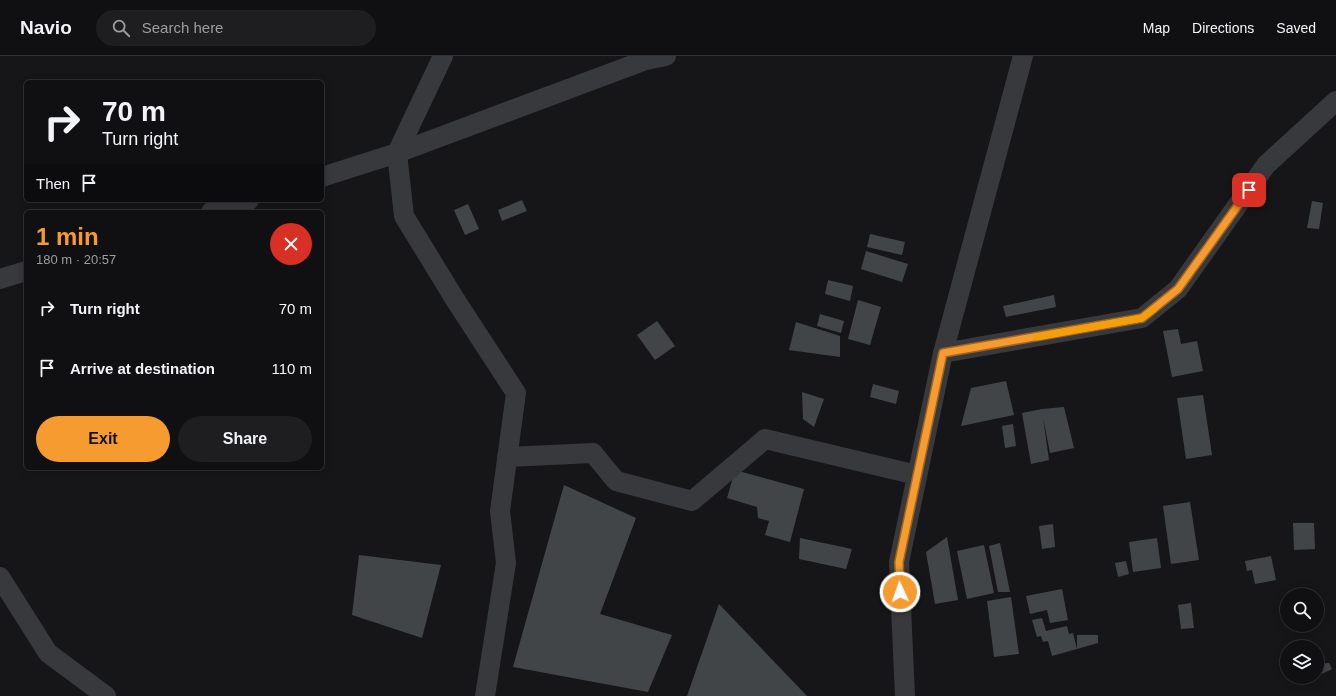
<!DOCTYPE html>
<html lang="en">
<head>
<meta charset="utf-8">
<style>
  :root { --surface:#101012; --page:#1e1e20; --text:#f1f3f6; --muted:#9c9d9f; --line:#303032; --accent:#f69b30 }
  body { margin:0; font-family:Arial,sans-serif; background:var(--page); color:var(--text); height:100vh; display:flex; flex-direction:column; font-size:15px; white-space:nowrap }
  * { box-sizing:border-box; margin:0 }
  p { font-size:13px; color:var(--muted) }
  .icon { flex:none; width:22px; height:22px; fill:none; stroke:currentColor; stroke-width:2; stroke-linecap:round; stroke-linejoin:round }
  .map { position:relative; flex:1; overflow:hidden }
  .side { position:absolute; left:24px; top:154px; width:300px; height:260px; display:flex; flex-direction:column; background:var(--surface); border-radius:6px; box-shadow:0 2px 10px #0003,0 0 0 1px var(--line) }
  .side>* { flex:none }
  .hud { position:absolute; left:24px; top:24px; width:300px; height:122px; border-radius:6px; box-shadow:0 2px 10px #0003,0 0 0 1px var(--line); background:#101012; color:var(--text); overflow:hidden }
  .tools { position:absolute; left:1280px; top:532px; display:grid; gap:8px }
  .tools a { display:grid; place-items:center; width:44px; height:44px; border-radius:50%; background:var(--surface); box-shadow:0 2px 10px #0003,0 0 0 1px var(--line); font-size:20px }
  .pin { position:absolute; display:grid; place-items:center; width:34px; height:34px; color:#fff; margin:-17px; border-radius:8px; box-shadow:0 2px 6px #0006 }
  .me { position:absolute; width:44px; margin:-22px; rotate:357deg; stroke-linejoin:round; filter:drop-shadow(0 0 3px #0008) }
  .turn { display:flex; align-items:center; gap:14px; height:84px; padding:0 12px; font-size:18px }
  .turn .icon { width:52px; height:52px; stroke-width:2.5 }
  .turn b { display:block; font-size:28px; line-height:34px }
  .then { display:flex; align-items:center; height:38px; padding:0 12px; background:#0003; gap:8px; font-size:15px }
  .round { display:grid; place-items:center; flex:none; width:42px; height:42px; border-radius:21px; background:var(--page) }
  .headline { display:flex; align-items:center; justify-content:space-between; height:68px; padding:0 12px }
  h1 { font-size:24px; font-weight:600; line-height:30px; color:var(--accent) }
  .action { display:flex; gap:8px; margin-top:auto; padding:8px 12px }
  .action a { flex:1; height:46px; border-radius:24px; background:var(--accent); color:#111; font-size:16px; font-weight:600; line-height:46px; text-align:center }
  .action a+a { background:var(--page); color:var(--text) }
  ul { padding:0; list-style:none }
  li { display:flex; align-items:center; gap:12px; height:60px; padding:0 12px }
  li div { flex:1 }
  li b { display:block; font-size:15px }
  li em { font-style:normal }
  header { display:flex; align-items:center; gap:24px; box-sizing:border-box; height:56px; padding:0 20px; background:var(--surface); border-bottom:1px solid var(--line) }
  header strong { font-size:19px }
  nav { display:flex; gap:22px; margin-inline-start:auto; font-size:14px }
  .search { width:280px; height:36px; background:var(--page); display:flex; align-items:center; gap:10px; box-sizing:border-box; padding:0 14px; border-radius:22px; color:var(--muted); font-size:15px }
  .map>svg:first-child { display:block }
  .building { fill:#424548 }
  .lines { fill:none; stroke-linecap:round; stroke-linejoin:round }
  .minor { stroke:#37393d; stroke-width:20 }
  .route-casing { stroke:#a0651f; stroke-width:10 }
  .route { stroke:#f69b30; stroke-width:7 }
  .slow { stroke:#f59e0b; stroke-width:7 }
</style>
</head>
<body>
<header>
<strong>Navio</strong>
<div class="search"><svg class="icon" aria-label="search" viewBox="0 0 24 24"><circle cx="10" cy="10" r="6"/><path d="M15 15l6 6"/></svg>Search here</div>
<nav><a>Map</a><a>Directions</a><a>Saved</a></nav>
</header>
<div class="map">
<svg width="1336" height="640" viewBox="0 0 1336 640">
  <rect width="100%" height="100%" fill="#161618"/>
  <!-- building -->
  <g class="building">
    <path d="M522,144L527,155L502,165L498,154Z"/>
    <path d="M1312,145L1323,147L1319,173L1307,172Z"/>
    <path d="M468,148L479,173L465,179L454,154Z"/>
    <path d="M870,178L905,186L902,199L867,191Z"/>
    <path d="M866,195L908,208L902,226L861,213Z"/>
    <path d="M828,224L853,230L850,245L825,238Z"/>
    <path d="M1054,239L1056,251L1006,261L1003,250Z"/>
    <path d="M858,244L881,251L870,289L848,283Z"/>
    <path d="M820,258L844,265L841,277L817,270Z"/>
    <path d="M657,265L675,290L655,304L637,279Z"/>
    <path d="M796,266L840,280V301L789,294Z"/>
    <path d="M1178,273L1181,288L1197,285L1203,315L1172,321L1163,275Z"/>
    <path d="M1006,325L1014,359L961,370L971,332Z"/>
    <path d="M873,328L899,335L896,348L870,341Z"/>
    <path d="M802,336L824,343L814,371L803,363Z"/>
    <path d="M1203,339L1212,399L1186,403L1177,342Z"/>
    <path d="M1064,351L1074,392L1050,397L1043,361L1049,404L1031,408L1022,357L1042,353Z"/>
    <path d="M1013,368L1016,390L1005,392L1002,370Z"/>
    <path d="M735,414L804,433L790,486L765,479L769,465L758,462L757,451L727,442Z"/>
    <path d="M564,429L636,462L600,558L672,579L648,636L513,611Z"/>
    <path d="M1190,446L1199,504L1171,508L1163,450Z"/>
    <path d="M1293,467H1314L1315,493L1294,494Z"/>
    <path d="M1053,468L1055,491L1042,493L1039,470Z"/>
    <path d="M947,481L958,544L935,548L926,496Z"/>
    <path d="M800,482L852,493L846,513L799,503Z"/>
    <path d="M1157,482L1161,512L1133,516L1129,486Z"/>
    <path d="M1000,487L1010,536H998L989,490Z"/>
    <path d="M984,489L994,537L967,543L957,495Z"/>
    <path d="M359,499L441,509L422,582L352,559Z"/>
    <path d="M1271,500L1276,524L1255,528L1252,514L1247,515L1245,505Z"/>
    <path d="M1126,505L1129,518L1118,521L1115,507Z"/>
    <path d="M1062,533L1068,564L1050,567L1047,554L1030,558L1026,540Z"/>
    <path d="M1011,541L1019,598L994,601L987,545Z"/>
    <path d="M1191,547L1194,572L1181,573L1178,549Z"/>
    <path d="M719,548L807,640H687Z"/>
    <path d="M1042,562L1046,575L1067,570L1069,578L1073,577L1077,593L1052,600L1048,585L1043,586L1041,580L1037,581L1032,564Z"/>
    <path d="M1077,579H1098V587L1077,593Z"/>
    <path d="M1329,607L1332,613L1317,620V608Z"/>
  </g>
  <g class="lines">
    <!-- minor -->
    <g class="minor">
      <path d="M443,0L397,97L404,160L456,245L516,337L500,455L506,507L485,640"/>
      <path d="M322,121L397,97L646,4L666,0"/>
      <path d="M211,156L249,144"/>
      <path d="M0,223L26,215"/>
      <path d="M943,297L1142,262L1178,233L1266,109L1336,45"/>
      <path d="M507,401L593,397L616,425L692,445L765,383L917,419"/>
      <path d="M0,521L48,597L106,640"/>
      <path d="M905,640L899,506L943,297L1023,0"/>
    </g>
  </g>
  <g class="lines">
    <defs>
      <path id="route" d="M900,536L899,506L943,297L1142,262L1178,233L1249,134"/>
    </defs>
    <!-- route casing -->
    <use href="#route" class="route-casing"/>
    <!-- route -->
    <use href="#route" class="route"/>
    <!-- slow -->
    <path class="slow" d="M1037,281L1142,262L1154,253"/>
  </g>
</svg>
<div class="tools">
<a><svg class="icon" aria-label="search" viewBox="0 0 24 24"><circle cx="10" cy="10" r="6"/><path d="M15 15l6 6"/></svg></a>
<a><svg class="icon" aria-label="layers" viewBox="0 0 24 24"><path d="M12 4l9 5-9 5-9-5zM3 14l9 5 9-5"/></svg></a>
</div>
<div class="pin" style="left:1249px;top:134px;background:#d93025"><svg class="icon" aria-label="arrive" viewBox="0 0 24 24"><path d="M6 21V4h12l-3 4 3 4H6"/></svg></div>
<svg class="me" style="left:900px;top:536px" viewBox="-20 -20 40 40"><circle r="17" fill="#f69b30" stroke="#fff" stroke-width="3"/><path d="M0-11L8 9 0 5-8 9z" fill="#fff"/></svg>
<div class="hud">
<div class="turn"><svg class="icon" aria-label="right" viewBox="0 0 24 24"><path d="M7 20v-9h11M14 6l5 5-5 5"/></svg><div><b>70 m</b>Turn right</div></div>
<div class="then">Then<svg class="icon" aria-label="arrive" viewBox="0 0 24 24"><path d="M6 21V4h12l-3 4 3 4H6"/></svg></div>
</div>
<section class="side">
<div class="headline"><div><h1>1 min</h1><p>180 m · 20:57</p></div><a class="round" style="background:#d93025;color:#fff"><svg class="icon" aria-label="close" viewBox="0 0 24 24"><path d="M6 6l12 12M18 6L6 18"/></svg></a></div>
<ul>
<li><svg class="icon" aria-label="right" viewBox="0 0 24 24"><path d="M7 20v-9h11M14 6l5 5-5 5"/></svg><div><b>Turn right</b></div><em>70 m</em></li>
<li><svg class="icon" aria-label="arrive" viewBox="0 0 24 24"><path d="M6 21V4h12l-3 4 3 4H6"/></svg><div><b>Arrive at destination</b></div><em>110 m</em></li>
</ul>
<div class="action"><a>Exit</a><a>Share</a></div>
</section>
</div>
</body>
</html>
